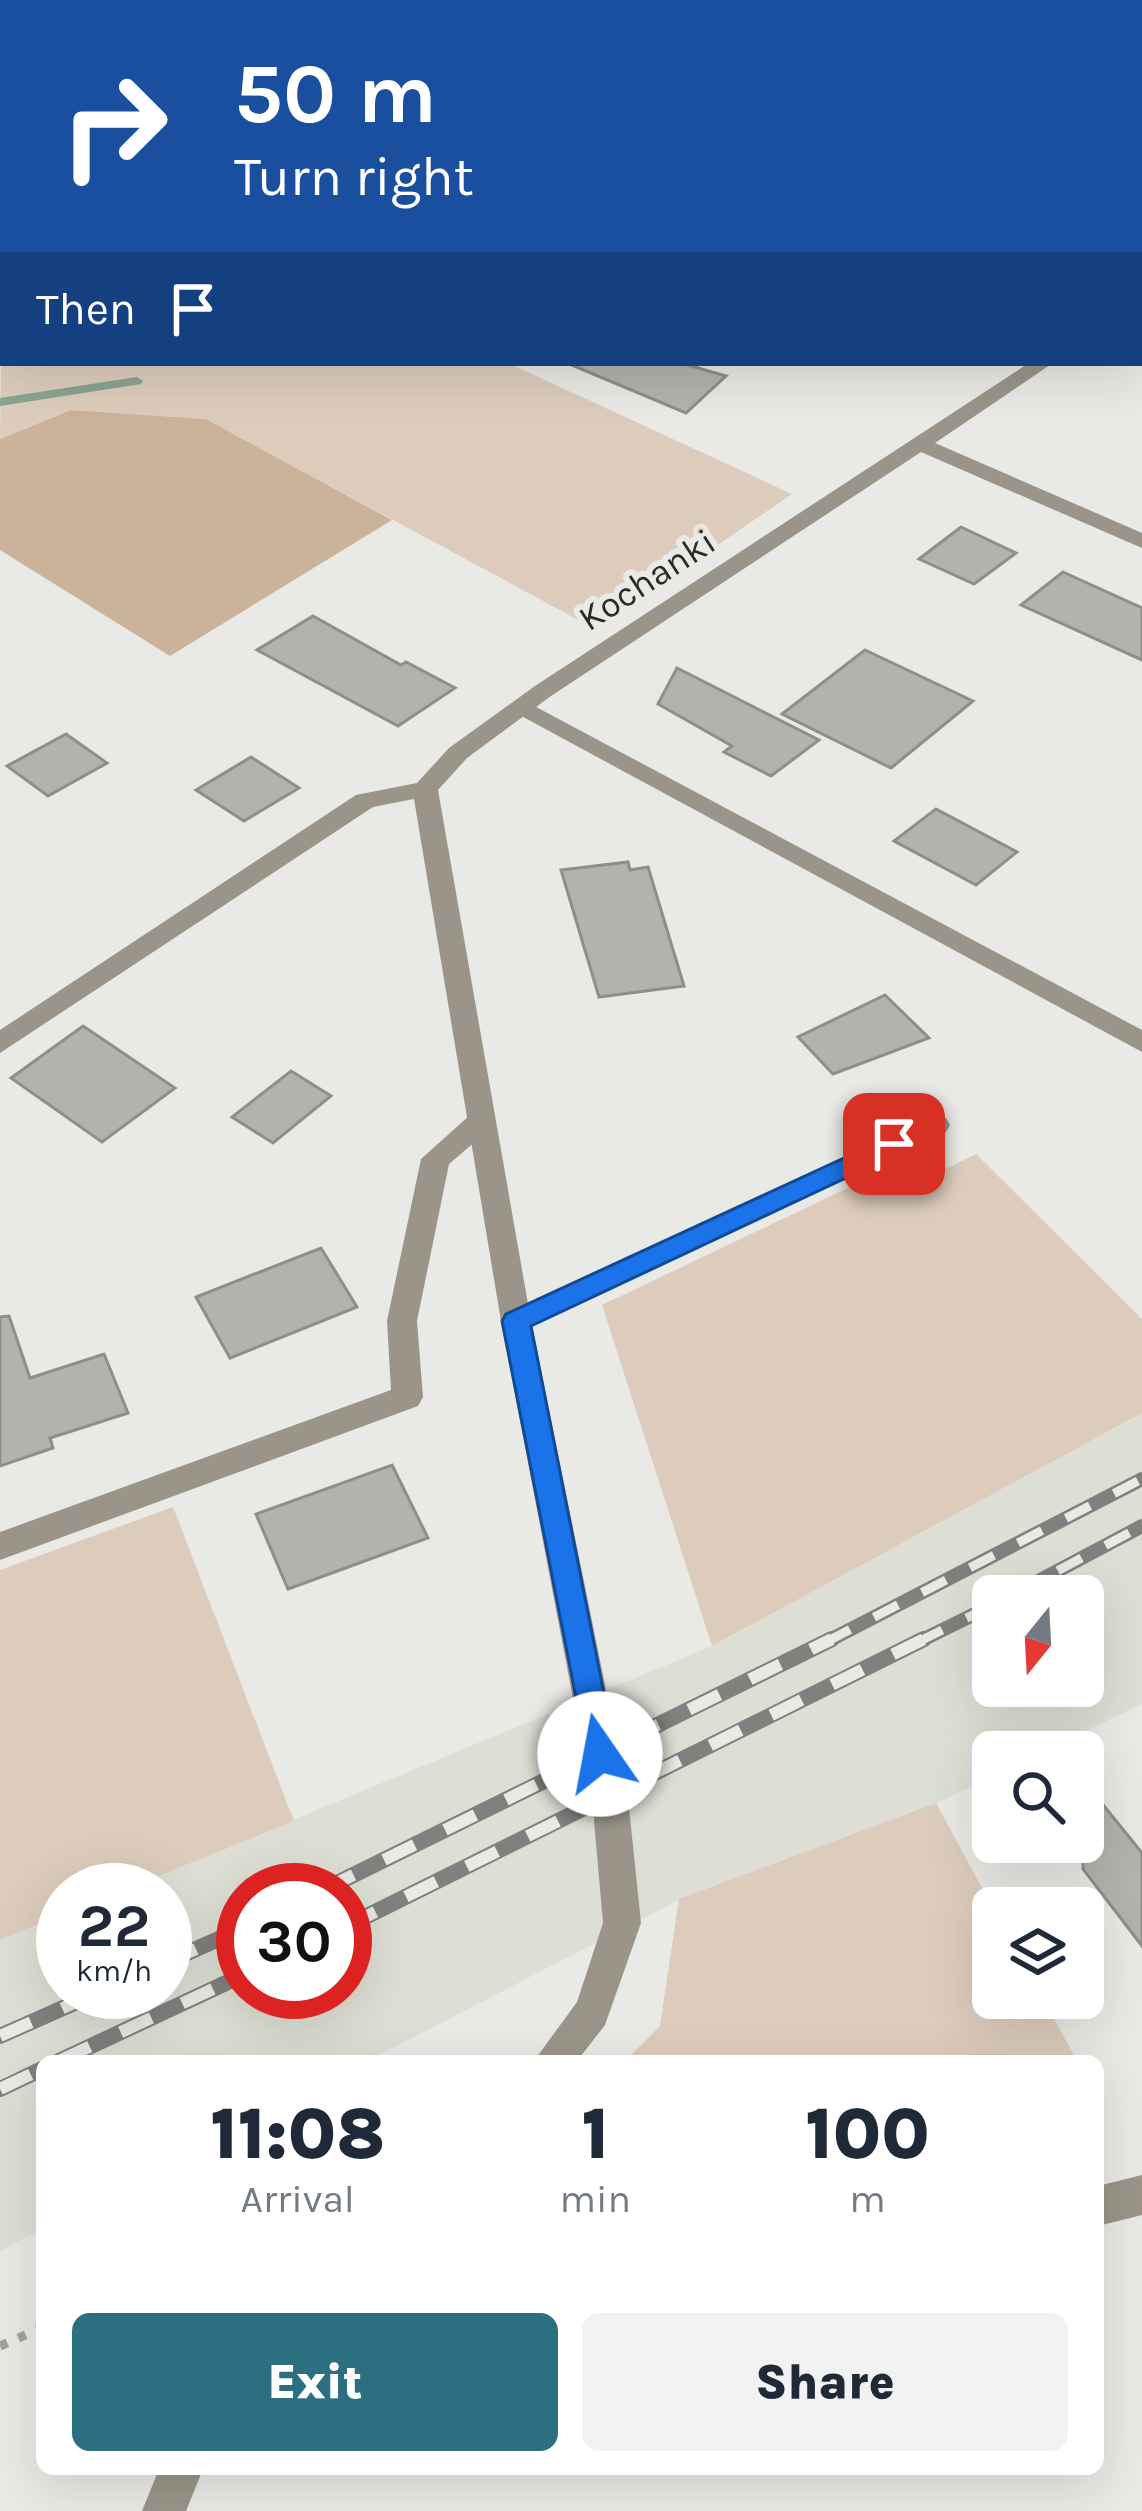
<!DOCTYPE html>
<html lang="en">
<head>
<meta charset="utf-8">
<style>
  :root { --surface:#fff; --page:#f2f2f3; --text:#1f2937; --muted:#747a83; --accent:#2c6f80 }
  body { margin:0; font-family:Karla,sans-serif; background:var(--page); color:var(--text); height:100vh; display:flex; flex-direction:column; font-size:45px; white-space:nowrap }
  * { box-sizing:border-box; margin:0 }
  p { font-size:39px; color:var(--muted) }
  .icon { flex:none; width:66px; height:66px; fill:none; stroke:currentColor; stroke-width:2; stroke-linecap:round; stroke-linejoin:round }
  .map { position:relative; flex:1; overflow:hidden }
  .side { position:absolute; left:36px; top:2055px; width:1068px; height:420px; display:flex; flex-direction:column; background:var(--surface); border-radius:18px; box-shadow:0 12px 48px #0002 }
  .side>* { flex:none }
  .guide { position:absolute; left:0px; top:0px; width:1143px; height:366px; box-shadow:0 12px 48px #0002; background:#1a4fa0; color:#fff; overflow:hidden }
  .needle { width:78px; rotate:198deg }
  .controls { position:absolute; left:972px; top:1575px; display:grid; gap:24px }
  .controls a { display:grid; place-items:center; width:132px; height:132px; border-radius:18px; background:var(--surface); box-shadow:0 12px 48px #0002; font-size:60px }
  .speed { position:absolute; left:36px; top:1863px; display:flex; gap:24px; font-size:60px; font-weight:700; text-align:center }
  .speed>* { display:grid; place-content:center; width:156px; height:156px; border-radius:50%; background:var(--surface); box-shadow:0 12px 48px #0002; line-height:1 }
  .speed small { font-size:30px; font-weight:400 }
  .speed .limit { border:18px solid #d22; background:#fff; color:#111 }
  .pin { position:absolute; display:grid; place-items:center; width:102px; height:102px; color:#fff; margin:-51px; border-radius:24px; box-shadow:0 6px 18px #0006 }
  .me { position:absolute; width:132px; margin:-66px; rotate:348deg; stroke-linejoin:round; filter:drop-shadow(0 0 9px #0008) }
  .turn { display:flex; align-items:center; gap:42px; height:252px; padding:0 36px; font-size:54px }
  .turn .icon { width:156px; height:156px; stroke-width:2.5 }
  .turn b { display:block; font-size:84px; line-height:102px }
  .then { display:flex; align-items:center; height:114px; padding:0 36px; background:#0003; gap:24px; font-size:45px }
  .eta { display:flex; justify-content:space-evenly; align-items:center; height:204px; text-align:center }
  .eta b { font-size:72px; font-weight:800; line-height:84px }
  .button { display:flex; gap:24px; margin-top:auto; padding:24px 36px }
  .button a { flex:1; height:138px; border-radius:18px; background:var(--accent); color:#fff; font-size:48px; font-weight:800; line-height:138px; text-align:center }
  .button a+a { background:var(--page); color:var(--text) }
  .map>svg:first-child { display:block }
  .built { fill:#dedfd4; fill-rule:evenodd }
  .green { fill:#ddccbc }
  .forest { fill:#cbb39b }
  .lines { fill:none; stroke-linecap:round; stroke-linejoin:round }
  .stream { fill:#89a48f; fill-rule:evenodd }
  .building { fill:#b1b3af; stroke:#8d8f8b; stroke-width:3 }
  .path { stroke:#a1a19e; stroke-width:9; stroke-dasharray:8 12; stroke-linecap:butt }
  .service { fill:#9a9588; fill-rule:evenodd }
  .minor { fill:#9a9588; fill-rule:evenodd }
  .rail-far1-casing { stroke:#80807e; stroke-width:14 }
  .rail-casing { stroke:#80807e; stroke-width:16 }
  .rail-far1 { stroke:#e9e9e5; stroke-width:9; stroke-dasharray:27; stroke-linecap:butt }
  .rail { stroke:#e9e9e5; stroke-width:12; stroke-dasharray:34; stroke-linecap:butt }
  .route { fill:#1a73e8; stroke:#114b97; stroke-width:3 }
  .labels { text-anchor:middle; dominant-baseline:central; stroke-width:12; stroke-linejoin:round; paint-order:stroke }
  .far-street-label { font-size:36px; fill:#2a2a29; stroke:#e9e9e5 }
</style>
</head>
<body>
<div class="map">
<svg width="1142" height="2511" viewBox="0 0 1142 2511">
  <rect width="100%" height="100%" fill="#e9e9e5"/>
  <!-- built -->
  <path class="built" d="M1142,1413V1704L1042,1752H993V1776L936,1803L679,1900L367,2061H42V2229L0,2251V1940L63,1914V1992H165V1890H124L712,1646ZM993,1596H1083V1686H993ZM243,1890H345V1992H243Z"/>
  <!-- green -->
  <g class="green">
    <path d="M3,199V363H508L792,494L595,629L206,419L71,410L0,439Z"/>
    <path d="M976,1154L1142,1319V1413L712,1646L602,1305L896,1165L935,1174Z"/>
    <path d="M173,1507L294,1821L124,1890H63V1914L0,1940V1570Z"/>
    <path d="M936,1803L993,1908V1998H1043L1077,2061H625L660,2026L679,1899Z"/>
  </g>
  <!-- forest -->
  <path class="forest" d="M71,410L206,419L392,520L170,656L0,550V439Z"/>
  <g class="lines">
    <!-- stream -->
    <path class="stream" d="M137,377L143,381L141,384L0,406V398Z"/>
  </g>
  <!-- building -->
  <g class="building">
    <path d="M567,363H681L726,376L686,413Z"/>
    <path d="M961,527L1016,553L974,584L919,559Z"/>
    <path d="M1063,572L1142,608V660L1021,605Z"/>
    <path d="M313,616L401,665L406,662L455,688L398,726L257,650Z"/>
    <path d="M865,650L973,701L891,768L782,714Z"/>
    <path d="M677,668L819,740L771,776L724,752L732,746L658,704Z"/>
    <path d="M66,734L107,763L48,796L7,766Z"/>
    <path d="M251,757L299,788L244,821L196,790Z"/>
    <path d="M936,809L1017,852L976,885L894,841Z"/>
    <path d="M628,862L630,870L648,867L684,986L599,997L561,870Z"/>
    <path d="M885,995L929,1038L833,1074L798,1037Z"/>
    <path d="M83,1026L175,1088L102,1142L11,1078Z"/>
    <path d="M291,1071L331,1096L273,1143L232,1117Z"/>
    <path d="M321,1248L357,1307L230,1358L196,1297Z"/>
    <path d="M9,1316L30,1378L104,1354L128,1413L50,1438L53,1448L0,1466V1317Z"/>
    <path d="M392,1465L428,1538L288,1589L256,1514Z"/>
    <path d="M1083,1780L1142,1853V1946L1083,1869Z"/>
  </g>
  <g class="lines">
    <!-- path -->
    <path class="path" d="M0,2346L42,2328"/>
    <!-- service -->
    <g class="service">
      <path d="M523,700L1142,1030V1052L514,712L511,707Z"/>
      <path d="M480,1112L494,1122L490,1129L449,1164L417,1321L423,1397L418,1406L0,1560V1532L391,1390L387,1321L421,1159L470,1115Z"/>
      <path d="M936,1115L946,1118L950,1125L946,1132L527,1329H505L501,1321L505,1313Z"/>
    </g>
    <!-- minor -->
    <g class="minor">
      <path d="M413,0H440L442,3H411Z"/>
      <rect x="0" y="10" width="3" height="10"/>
      <path d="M1140,255L1142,256V268L1140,267Z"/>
      <path d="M1142,289V301L1140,302V290Z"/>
      <path d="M1029,363H1053L935,443L1142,533V548L921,452L551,696L467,758L438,790L531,1321L628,1798L641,1923L605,2025L577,2061H534L577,2002L603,1923L592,1798L501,1321L414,799L373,807L0,1053V1030L356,795L417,783L449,748L535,686Z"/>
      <path d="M1142,2175V2215L1098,2226V2186Z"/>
      <path d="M159,2469H203L186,2511H142Z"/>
    </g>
    <defs>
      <g id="rail-far1">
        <path d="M1010,1596L1142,1526"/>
        <path d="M826,1642L1142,1479"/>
        <path d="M918,1642L993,1605"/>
      </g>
      <g id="rail">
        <path d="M323,1890L832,1639"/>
        <path d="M345,1927L924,1639"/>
        <path d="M165,1963L243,1928"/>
        <path d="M0,2036L99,1992"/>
        <path d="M59,2061L243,1975"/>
        <path d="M0,2089L42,2069"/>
      </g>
    </defs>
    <!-- rail-far1 casing -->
    <use href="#rail-far1" class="rail-far1-casing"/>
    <!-- rail casing -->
    <use href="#rail" class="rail-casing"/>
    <!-- rail-far1 -->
    <use href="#rail-far1" class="rail-far1"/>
    <!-- rail -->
    <use href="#rail" class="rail"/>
  </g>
  <!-- route -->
  <path class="route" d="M894,1135L907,1144L903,1151L531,1326L616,1754L611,1764L600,1768L589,1764L502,1321L506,1314Z"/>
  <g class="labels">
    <!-- far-street labels -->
    <g class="far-street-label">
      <text transform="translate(647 580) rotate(-33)">Kochanki</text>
    </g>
  </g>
</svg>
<div class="controls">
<a><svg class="needle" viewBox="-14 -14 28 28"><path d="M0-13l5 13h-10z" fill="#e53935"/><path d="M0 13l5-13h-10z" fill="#747a83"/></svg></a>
<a><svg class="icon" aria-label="search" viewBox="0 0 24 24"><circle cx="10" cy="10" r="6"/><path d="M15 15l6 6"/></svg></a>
<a><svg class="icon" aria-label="layers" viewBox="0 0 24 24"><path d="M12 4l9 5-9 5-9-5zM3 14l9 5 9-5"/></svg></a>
</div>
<div class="speed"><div>22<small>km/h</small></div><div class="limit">30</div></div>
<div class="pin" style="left:894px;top:1144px;background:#d93025"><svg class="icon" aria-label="arrive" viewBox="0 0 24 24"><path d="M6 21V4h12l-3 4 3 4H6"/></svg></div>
<svg class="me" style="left:600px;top:1754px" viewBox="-20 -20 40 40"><circle r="19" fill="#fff"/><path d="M0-13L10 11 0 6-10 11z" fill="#1a73e8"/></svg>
<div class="guide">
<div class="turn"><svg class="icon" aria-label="right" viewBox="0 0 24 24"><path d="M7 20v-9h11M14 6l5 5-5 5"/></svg><div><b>50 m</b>Turn right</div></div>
<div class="then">Then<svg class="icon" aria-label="arrive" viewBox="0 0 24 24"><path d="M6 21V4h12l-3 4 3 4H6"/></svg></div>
</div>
<section class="side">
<div class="eta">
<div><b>11:08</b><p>Arrival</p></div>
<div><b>1</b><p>min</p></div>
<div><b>100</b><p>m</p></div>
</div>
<div class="button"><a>Exit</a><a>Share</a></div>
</section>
</div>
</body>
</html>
